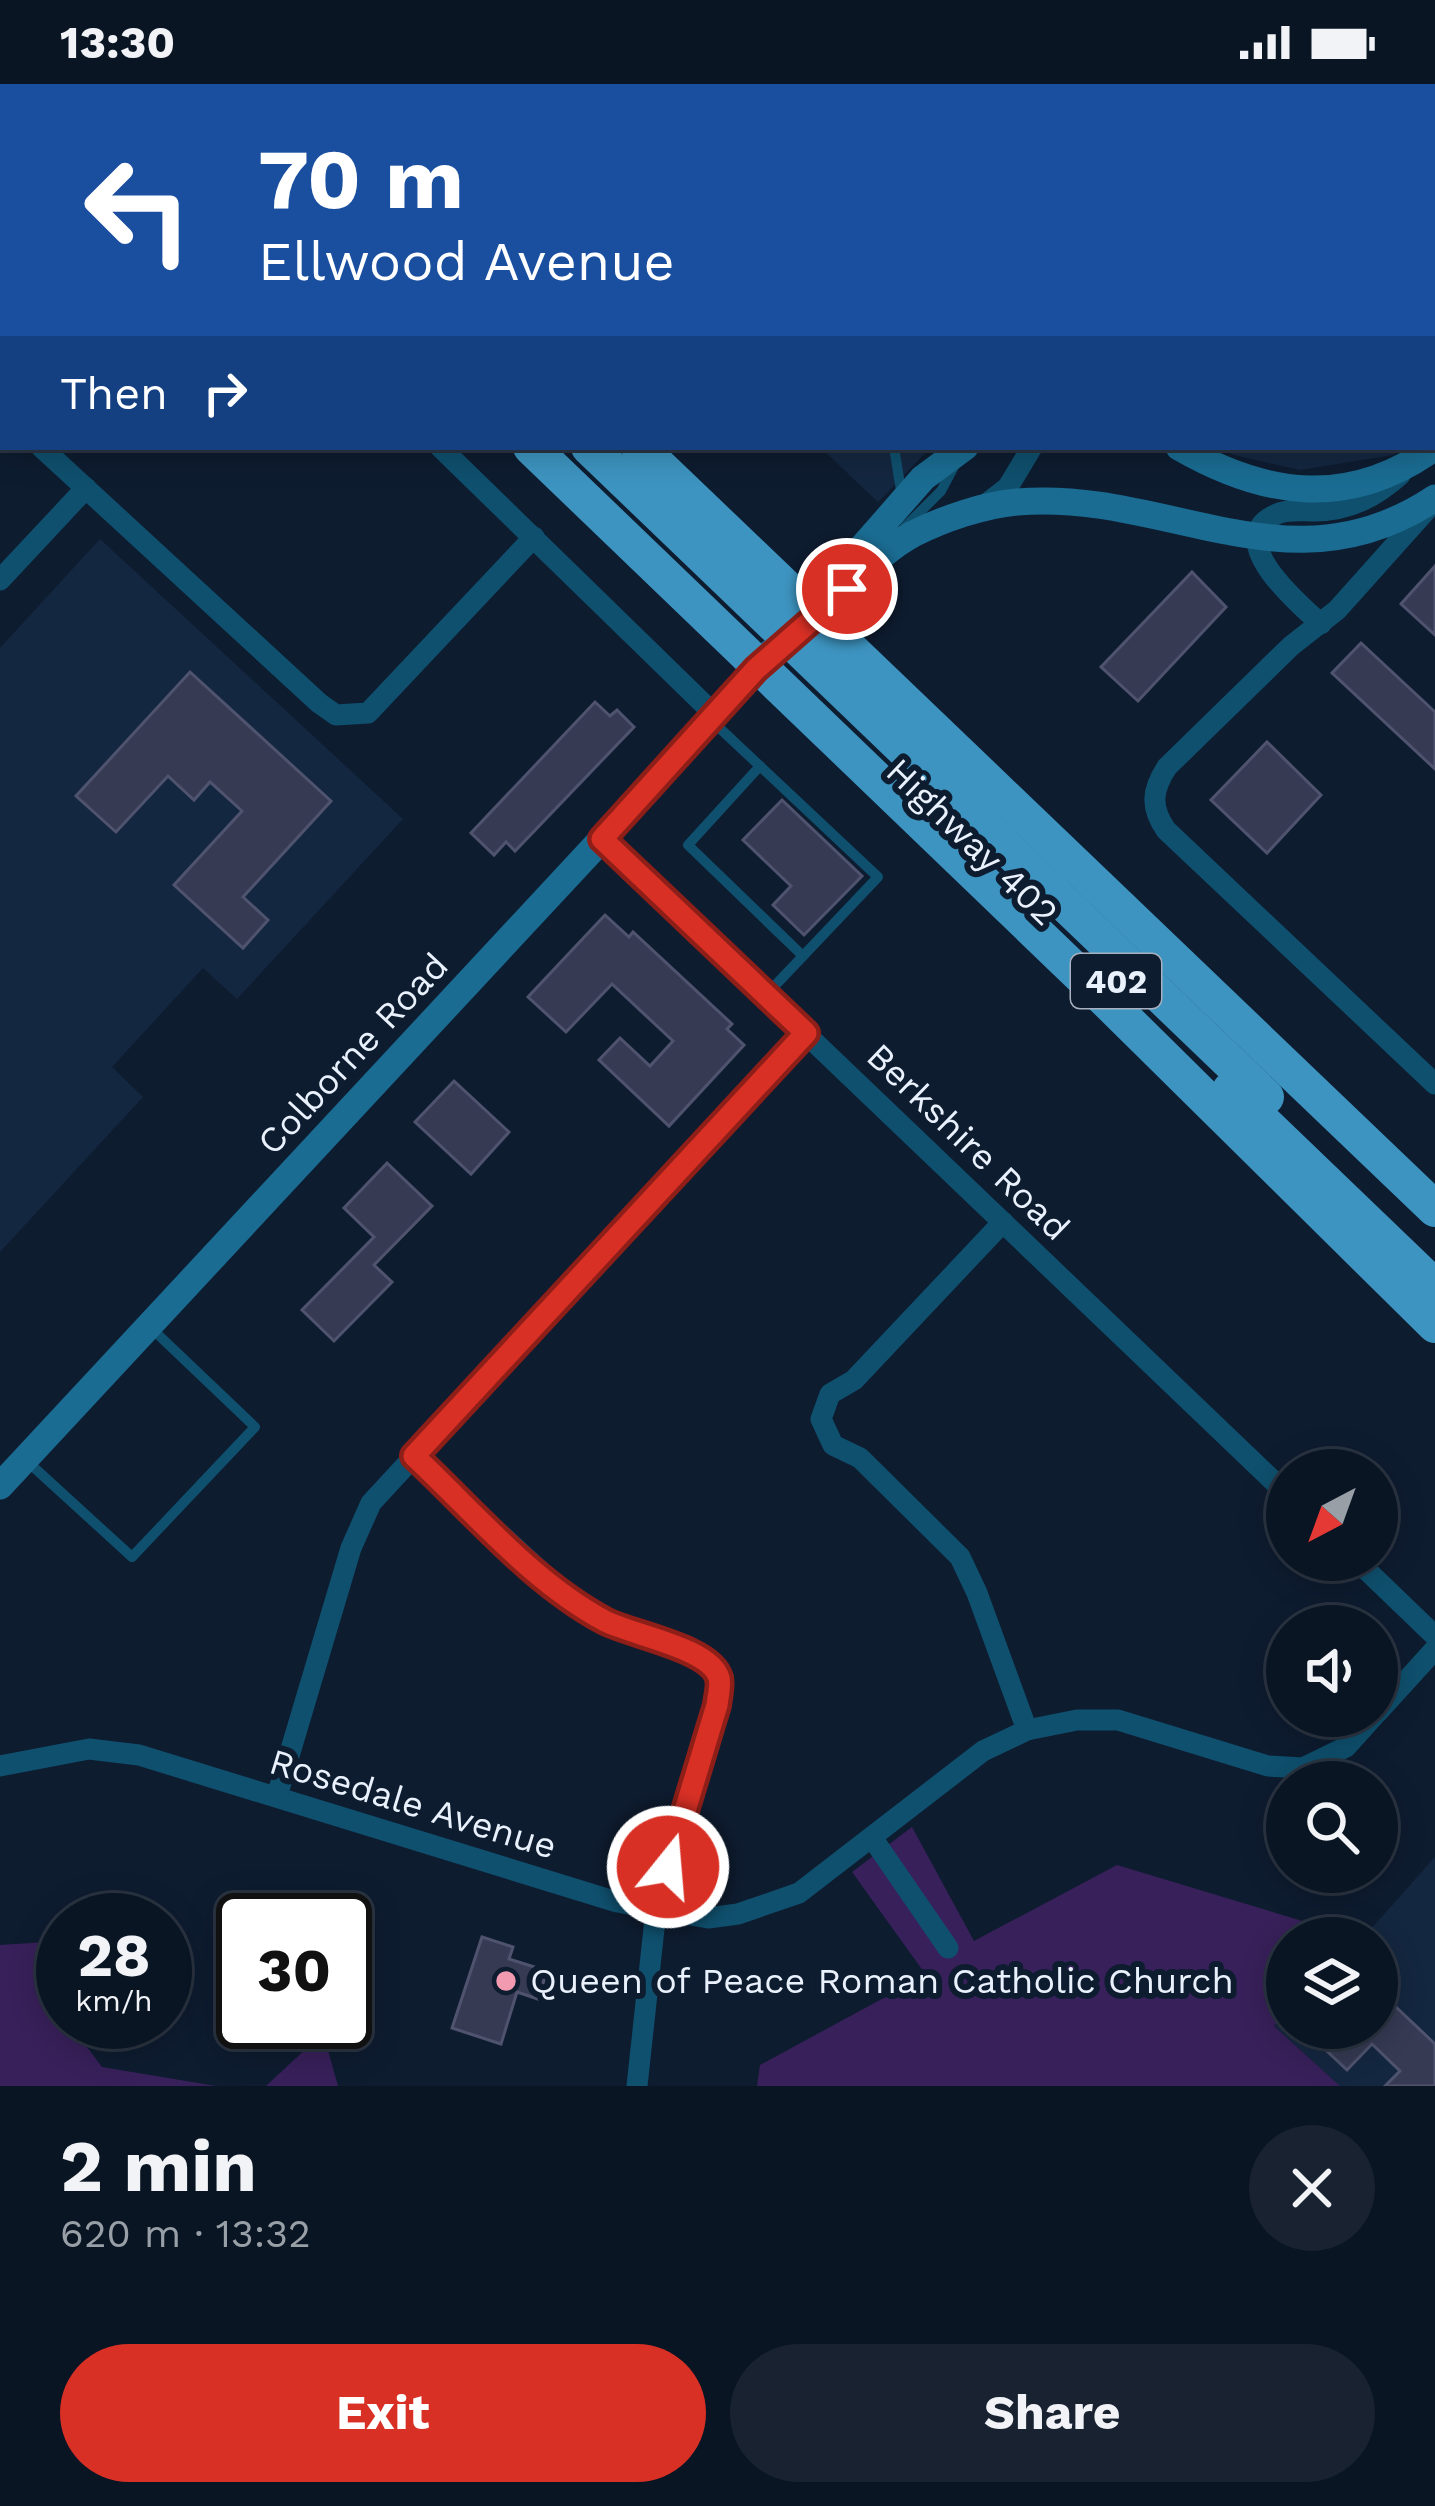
<!DOCTYPE html>
<html lang="en">
<head>
<meta charset="utf-8">
<style>
  :root { --surface:#0a1524; --page:#182231; --text:#f1f3f6; --muted:#999fa6; --line:#2a3441; --accent:#d93025 }
  body { margin:0; font-family:"Work Sans",sans-serif; background:var(--page); color:var(--text); height:100vh; display:flex; flex-direction:column; font-size:45px; white-space:nowrap }
  * { box-sizing:border-box; margin:0 }
  p { font-size:39px; color:var(--muted) }
  .icon { flex:none; width:66px; height:66px; fill:none; stroke:currentColor; stroke-width:2; stroke-linecap:round; stroke-linejoin:round }
  .map { position:relative; height:2002px; overflow:hidden }
  .drawer { display:flex; flex-direction:column; background:var(--surface); flex:1 }
  .drawer>* { flex:none }
  .top-card { position:absolute; left:0px; top:0px; width:1437px; height:366px; box-shadow:0 6px 30px #0003,0 0 0 3px var(--line); background:#1a4fa0; color:#fff; overflow:hidden }
  .needle { width:78px; rotate:221deg }
  .controls { position:absolute; left:1266px; top:1365px; display:grid; gap:24px }
  .controls a { display:grid; place-items:center; width:132px; height:132px; border-radius:50%; background:var(--surface); box-shadow:0 6px 30px #0003,0 0 0 3px var(--line); font-size:60px }
  .speed { position:absolute; left:36px; top:1809px; display:flex; gap:24px; font-size:60px; font-weight:700; text-align:center }
  .speed>* { display:grid; place-content:center; width:156px; height:156px; border-radius:50%; background:var(--surface); box-shadow:0 6px 30px #0003,0 0 0 3px var(--line); line-height:1 }
  .speed small { font-size:30px; font-weight:400 }
  .speed .limit { border:6px solid #111; border-radius:18px; background:#fff; color:#111 }
  .pin { position:absolute; display:grid; place-items:center; width:102px; height:102px; color:#fff; margin:-51px; border:6px solid #fff; border-radius:50%; box-shadow:0 3px 12px #0007 }
  .me { position:absolute; width:132px; margin:-66px; rotate:17deg; stroke-linejoin:round; filter:drop-shadow(0 0 9px #0008) }
  .turn { display:flex; align-items:center; gap:42px; height:252px; padding:0 60px; font-size:54px }
  .turn .icon { width:156px; height:156px; stroke-width:2.5 }
  .turn b { display:block; font-size:84px; line-height:102px }
  .then { display:flex; align-items:center; height:114px; padding:0 60px; background:#0003; gap:24px; font-size:45px }
  .round { display:grid; place-items:center; flex:none; width:126px; height:126px; border-radius:63px; background:var(--page) }
  .headline { display:flex; align-items:center; justify-content:space-between; height:204px; padding:0 60px }
  h1 { font-size:72px; font-weight:700; line-height:90px }
  .button { display:flex; gap:24px; margin-top:auto; padding:24px 60px }
  .button a { flex:1; height:138px; border-radius:72px; background:var(--accent); color:#fff; font-size:48px; font-weight:700; line-height:138px; text-align:center }
  .button a+a { background:var(--page); color:var(--text) }
  .status { display:flex; justify-content:space-between; align-items:center; height:84px; padding:0 60px; background:var(--surface); direction:ltr }
  .status svg { height:33px; fill:currentColor }
  .map>svg:first-child { display:block }
  .built { fill:#142740 }
  .green { fill:#38205a }
  .building { fill:#363a53; stroke:#4f536e; stroke-width:3 }
  .lines { fill:none; stroke-linecap:round; stroke-linejoin:round }
  .lane { stroke:#0f506e; stroke-width:10 }
  .street { stroke:#0f506e; stroke-width:21 }
  .secondary { stroke:#1a6c92; stroke-width:27 }
  .highway { stroke:#3d94c0; stroke-width:36 }
  .route-casing { stroke:#8d1f18; stroke-width:30 }
  .route { stroke:#d93025; stroke-width:21 }
  .poi-dot { fill:#f29aaf; stroke:#0e1c30; stroke-width:4.5 }
  .labels { text-anchor:middle; dominant-baseline:central; stroke-width:12; stroke-linejoin:round; paint-order:stroke }
  .shield { fill:#0e1c30; stroke:#a7b1bf; stroke-width:3 }
  .shield-label { font-size:33px; font-weight:bold; fill:#e9f1fc }
  .street-label { font-size:36px; fill:#e9f1fc; stroke:#0e1c30 }
  .poi-label { font-size:36px; fill:#e9f1fc; stroke:#0e1c30; text-anchor:start }
</style>
</head>
<body>
<div class="status"><b>13:30</b><svg viewBox="0 0 49 12"><path d="M0 12V9h3v3zM5 12V6h3v6zM10 12V3h3v9zM15 12V0h3v12zM26 1h20v11H26zM47 4h2v5h-2z"/></svg></div>
<div class="map">
<svg width="1435" height="2002" viewBox="0 0 1435 2002">
  <rect width="100%" height="100%" fill="#0e1c30"/>
  <!-- built -->
  <g class="built">
    <path d="M473,0H1238L1242,3H470Z"/>
    <path d="M820,363H931L878,418Z"/>
    <path d="M1218,363H1403L1393,371L1300,386L1234,371Z"/>
    <path d="M100,455L403,735L237,915L203,884L112,983L143,1013L0,1168V564Z"/>
    <path d="M1435,1773V2002H1340L1274,1942L1287,1929V1944H1377V1854H1363Z"/>
  </g>
  <!-- green -->
  <g class="green">
    <path d="M912,1743L974,1857L1117,1781L1359,1854H1287V1929L1274,1942L1340,2002H757L760,1981L926,1891L852,1788Z"/>
    <path d="M46,1858L63,1938H68L102,1983L216,2002H0V1861Z"/>
    <path d="M323,1949L338,2002H266Z"/>
  </g>
  <!-- building -->
  <g class="building">
    <path d="M1435,482V551L1401,520Z"/>
    <path d="M1192,488L1226,523L1138,617L1101,583Z"/>
    <path d="M1361,559L1435,628V685L1332,589Z"/>
    <path d="M190,588L331,717L243,813L268,836L243,864L174,801L242,727L210,698L194,716L168,692L116,748L76,712Z"/>
    <path d="M595,618L610,632L617,626L634,643L515,767L506,758L494,771L471,749Z"/>
    <path d="M1267,658L1321,711L1267,769L1211,716Z"/>
    <path d="M782,716L862,792L804,851L773,821L791,802L743,756Z"/>
    <path d="M605,831L629,853L633,848L732,940L727,945L744,961L669,1042L599,976L620,954L650,982L673,957L612,900L566,948L528,913Z"/>
    <path d="M454,997L509,1048L471,1090L415,1038Z"/>
    <path d="M387,1079L432,1122L374,1181L392,1198L334,1257L302,1226L374,1153L344,1124Z"/>
    <path d="M482,1853L513,1863L509,1875L547,1887L538,1915L517,1908L501,1960L452,1944Z"/>
    <path d="M1377,1905L1435,1960V2002H1385L1400,1987L1372,1960L1347,1986L1314,1955L1324,1944H1377Z"/>
  </g>
  <g class="lines">
    <!-- lane -->
    <g class="lane">
      <path d="M764,0L767,3"/>
      <path d="M841,3L844,0"/>
      <path d="M894,363L902,413"/>
      <path d="M905,443L941,407L956,379"/>
      <path d="M712,637L878,793L766,911"/>
      <path d="M760,682L688,761L803,872"/>
      <path d="M28,1378L132,1473L255,1343L149,1242"/>
    </g>
    <!-- street -->
    <g class="street">
      <path d="M62,0L65,3"/>
      <path d="M0,326L3,329"/>
      <path d="M41,363L319,619L336,631L368,629L534,453"/>
      <path d="M440,363L714,630"/>
      <path d="M985,421L1008,403L1032,363"/>
      <path d="M1431,421L1337,526L1291,562L1167,683C1152,706 1150,723 1166,746L1435,1000"/>
      <path d="M0,496L86,404"/>
      <path d="M1321,540C1300,521 1220,454 1277,430C1288,425 1303,427 1315,427C1349,427 1375,413 1400,391"/>
      <path d="M602,755L1287,1410"/>
      <path d="M1003,1138L854,1296L830,1310L821,1335L833,1361L860,1374L960,1473L977,1509L1027,1646"/>
      <path d="M414,1371L574,1518L615,1542L699,1571C719,1585 721,1598 717,1621L656,1826L637,2002"/>
      <path d="M1356,1476L1435,1552"/>
      <path d="M1377,1629L1435,1565"/>
      <path d="M0,1682L89,1665L139,1671L617,1818L708,1834L738,1830L799,1809L983,1667L1027,1646L1077,1636H1118L1268,1682L1303,1684L1346,1663L1374,1632"/>
      <path d="M277,1712L351,1464L371,1419L805,949"/>
      <path d="M873,1755L948,1864"/>
    </g>
    <!-- secondary -->
    <g class="secondary">
      <path d="M1277,0L1281,3"/>
      <path d="M1434,143L1435,144"/>
      <path d="M1179,363C1266,413 1350,425 1435,363"/>
      <path d="M836,515C861,492 883,466 913,450C943,435 983,421 1017,418C1167,405 1290,511 1435,414"/>
      <path d="M796,539L923,394L965,363"/>
      <path d="M0,1402L602,755L771,568"/>
    </g>
    <!-- highway -->
    <g class="highway">
      <path d="M182,0L185,3"/>
      <path d="M211,0L214,3"/>
      <path d="M262,0L265,3"/>
      <path d="M531,363L1106,916L1435,1241"/>
      <path d="M589,363L1266,1013"/>
      <path d="M639,363L1435,1125"/>
      <path d="M1230,1006L1435,1203"/>
    </g>
  </g>
  <g class="lines">
    <defs>
      <path id="route" d="M668,1783L717,1621C718,1612 721,1602 719,1594C711,1564 632,1551 605,1537C532,1498 474,1428 414,1372L806,949L602,755L756,585L847,505"/>
    </defs>
    <!-- route casing -->
    <use href="#route" class="route-casing"/>
    <!-- route -->
    <use href="#route" class="route"/>
  </g>
  <!-- markers -->
  <circle class="poi-dot" cx="506" cy="1897" r="12"/>
  <g class="labels">
    <!-- shield labels -->
    <rect class="shield" x="1071" y="870" width="90" height="54" rx="9"/>
    <g class="shield-label">
      <text x="1116" y="897">402</text>
    </g>
    <!-- street labels -->
    <g class="street-label">
      <text transform="translate(972 758) rotate(44)">Highway 402</text>
      <text transform="translate(353 970) rotate(-47)">Colborne Road</text>
      <text transform="translate(968 1058) rotate(44)">Berkshire Road</text>
      <text transform="translate(413 1720) rotate(17)">Rosedale Avenue</text>
    </g>
    <!-- poi labels -->
    <g class="poi-label">
      <text x="530" y="1897">Queen of Peace Roman Catholic Church</text>
    </g>
  </g>
</svg>
<div class="controls">
<a><svg class="needle" viewBox="-14 -14 28 28"><path d="M0-13l5 13h-10z" fill="#e53935"/><path d="M0 13l5-13h-10z" fill="#999fa6"/></svg></a>
<a><svg class="icon" aria-label="sound" viewBox="0 0 24 24"><path d="M4 9h4l5-4v14l-5-4H4zM17 9q2 3 0 6"/></svg></a>
<a><svg class="icon" aria-label="search" viewBox="0 0 24 24"><circle cx="10" cy="10" r="6"/><path d="M15 15l6 6"/></svg></a>
<a><svg class="icon" aria-label="layers" viewBox="0 0 24 24"><path d="M12 4l9 5-9 5-9-5zM3 14l9 5 9-5"/></svg></a>
</div>
<div class="speed"><div>28<small>km/h</small></div><div class="limit">30</div></div>
<div class="pin" style="left:847px;top:505px;background:#d93025"><svg class="icon" aria-label="arrive" viewBox="0 0 24 24"><path d="M6 21V4h12l-3 4 3 4H6"/></svg></div>
<svg class="me" style="left:668px;top:1783px" viewBox="-20 -20 40 40"><circle r="17" fill="#d93025" stroke="#fff" stroke-width="3"/><path d="M0-11L8 9 0 5-8 9z" fill="#fff"/></svg>
<div class="top-card">
<div class="turn"><svg class="icon" aria-label="left" viewBox="0 0 24 24"><path d="M17 20v-9H6M10 6l-5 5 5 5"/></svg><div><b>70 m</b>Ellwood Avenue</div></div>
<div class="then">Then<svg class="icon" aria-label="right" viewBox="0 0 24 24"><path d="M7 20v-9h11M14 6l5 5-5 5"/></svg></div>
</div>
</div>
<section class="drawer">
<div class="headline"><div><h1>2 min</h1><p>620 m · 13:32</p></div><a class="round"><svg class="icon" aria-label="close" viewBox="0 0 24 24"><path d="M6 6l12 12M18 6L6 18"/></svg></a></div>
<div class="button"><a>Exit</a><a>Share</a></div>
</section>
</body>
</html>
